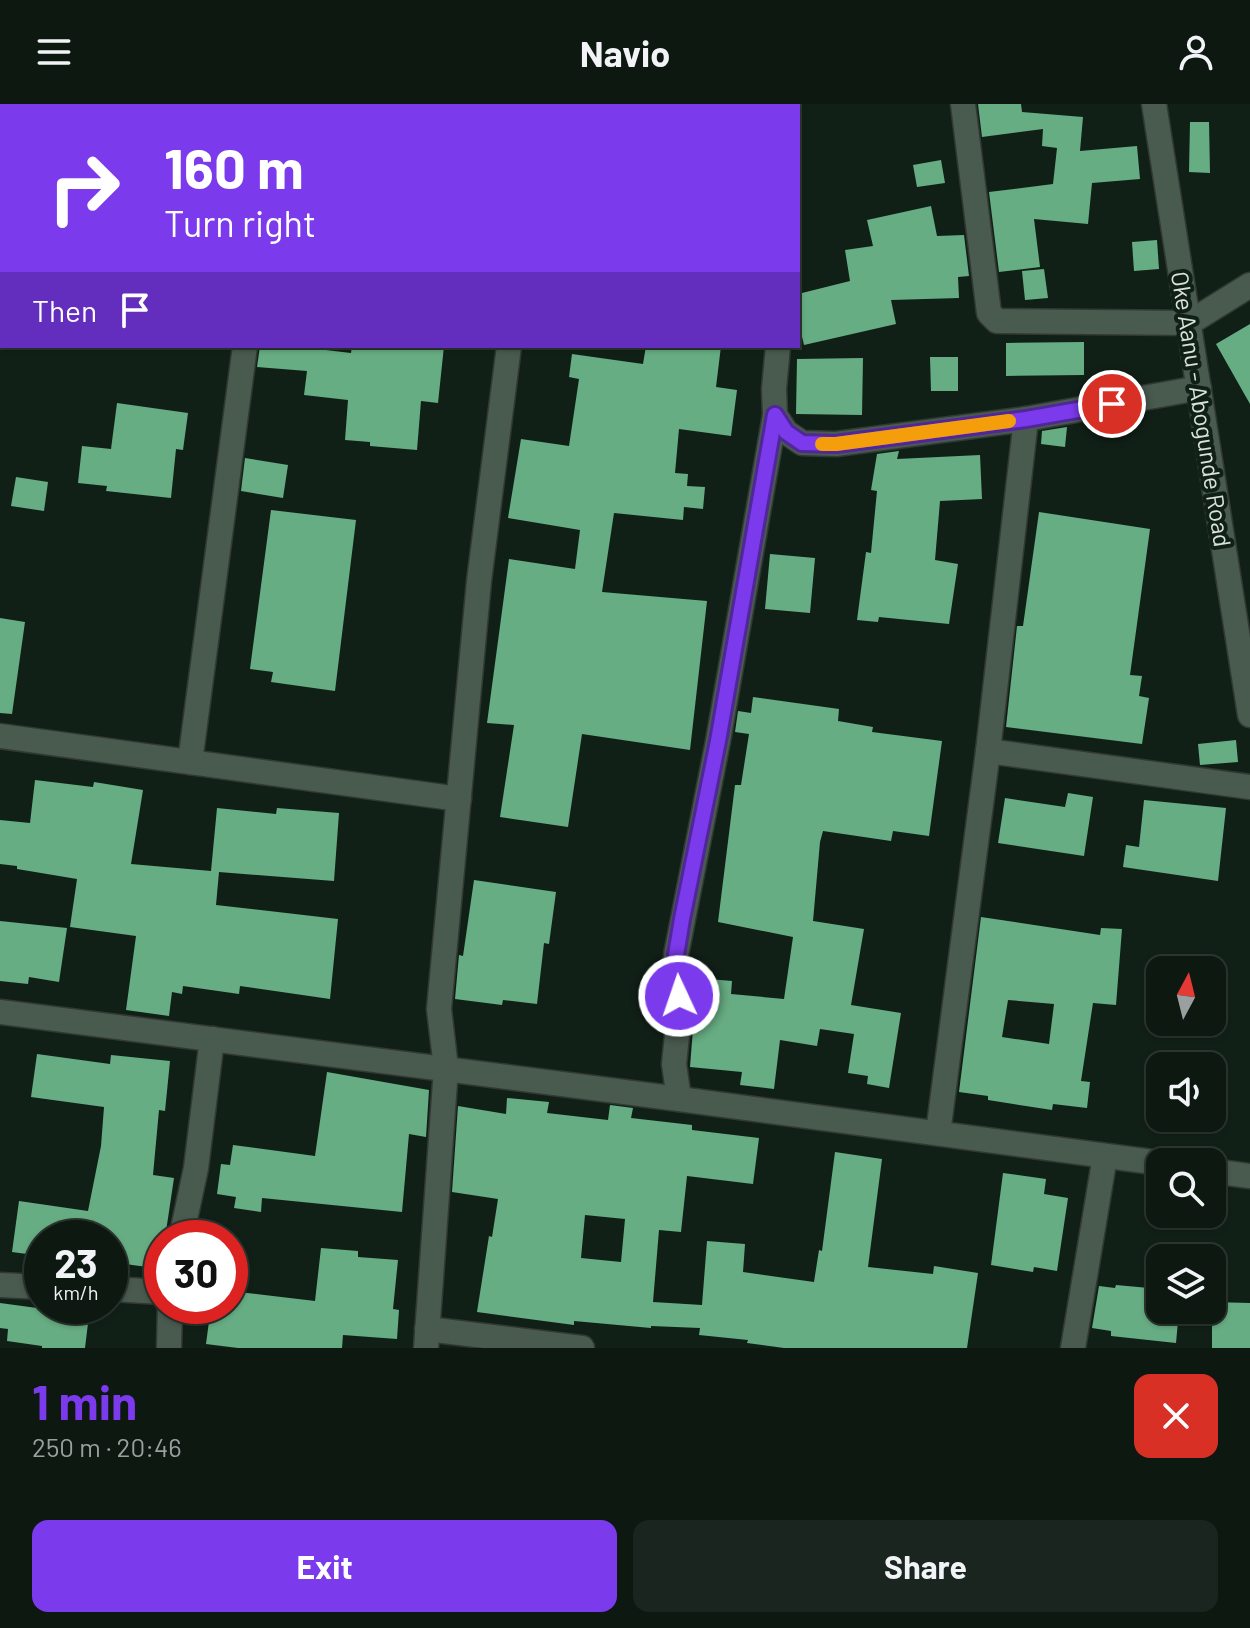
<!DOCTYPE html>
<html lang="en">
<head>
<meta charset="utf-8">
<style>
  :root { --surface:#0d1811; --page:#1b251f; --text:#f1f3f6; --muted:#9aa09f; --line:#2d3731; --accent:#7c3aed }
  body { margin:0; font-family:Barlow,sans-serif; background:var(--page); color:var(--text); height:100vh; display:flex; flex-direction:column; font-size:30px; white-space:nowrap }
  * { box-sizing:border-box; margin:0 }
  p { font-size:26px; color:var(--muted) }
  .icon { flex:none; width:44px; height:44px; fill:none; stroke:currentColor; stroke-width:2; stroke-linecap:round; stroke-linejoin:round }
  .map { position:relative; height:1244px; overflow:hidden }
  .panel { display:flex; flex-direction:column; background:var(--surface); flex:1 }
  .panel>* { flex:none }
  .guide { position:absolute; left:0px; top:0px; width:800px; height:244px; box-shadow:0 2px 6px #0004,0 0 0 2px var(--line); background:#7c3aed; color:#fff; overflow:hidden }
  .needle { width:52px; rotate:7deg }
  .fabs { position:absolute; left:1146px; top:852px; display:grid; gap:16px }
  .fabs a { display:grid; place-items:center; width:80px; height:80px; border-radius:16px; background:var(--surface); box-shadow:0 2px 6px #0004,0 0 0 2px var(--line); font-size:40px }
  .speed { position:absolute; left:24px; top:1116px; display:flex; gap:16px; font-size:40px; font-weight:700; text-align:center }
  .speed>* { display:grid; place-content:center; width:104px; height:104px; border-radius:50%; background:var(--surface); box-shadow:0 2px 6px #0004,0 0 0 2px var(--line); line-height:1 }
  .speed small { font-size:20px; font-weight:400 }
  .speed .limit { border:12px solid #d22; background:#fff; color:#111 }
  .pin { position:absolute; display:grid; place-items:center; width:68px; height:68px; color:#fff; margin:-34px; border:4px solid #fff; border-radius:50%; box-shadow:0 2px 8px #0007 }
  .me { position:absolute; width:88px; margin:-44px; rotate:357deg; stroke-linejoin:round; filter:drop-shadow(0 0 6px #0008) }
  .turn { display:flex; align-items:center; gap:28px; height:168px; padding:0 32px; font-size:36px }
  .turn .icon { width:104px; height:104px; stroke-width:2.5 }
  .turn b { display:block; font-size:56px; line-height:68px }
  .then { display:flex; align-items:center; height:76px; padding:0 32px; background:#0003; gap:16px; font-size:30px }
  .round { display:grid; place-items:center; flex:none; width:84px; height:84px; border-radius:16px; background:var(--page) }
  .headline { display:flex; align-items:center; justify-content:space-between; height:136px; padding:0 32px }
  h1 { font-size:48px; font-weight:700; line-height:60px; color:var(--accent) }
  .action { display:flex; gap:16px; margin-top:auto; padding:16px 32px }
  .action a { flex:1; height:92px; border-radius:16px; background:var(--accent); color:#fff; font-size:32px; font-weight:700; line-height:92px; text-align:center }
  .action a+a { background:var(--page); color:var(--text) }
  header { display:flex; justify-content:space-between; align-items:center; height:104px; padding:0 32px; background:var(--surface); font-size:36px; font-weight:700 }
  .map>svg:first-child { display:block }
  .building { fill:#67ad83; fill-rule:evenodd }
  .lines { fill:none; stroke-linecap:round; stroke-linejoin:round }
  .street-casing { stroke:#313933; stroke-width:27 }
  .street { stroke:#495a4f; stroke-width:24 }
  .route-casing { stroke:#51269a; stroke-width:20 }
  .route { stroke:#7c3aed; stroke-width:14 }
  .slow { stroke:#f59e0b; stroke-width:14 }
  .labels { text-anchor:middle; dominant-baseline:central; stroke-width:8; stroke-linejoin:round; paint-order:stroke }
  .street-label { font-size:24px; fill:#d9e3dc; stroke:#112017 }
</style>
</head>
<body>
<header><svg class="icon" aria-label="menu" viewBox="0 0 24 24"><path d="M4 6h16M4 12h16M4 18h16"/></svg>Navio<svg class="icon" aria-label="person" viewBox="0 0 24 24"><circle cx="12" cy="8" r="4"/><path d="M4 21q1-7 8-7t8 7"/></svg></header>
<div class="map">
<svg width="1250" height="1244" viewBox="0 0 1250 1244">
  <rect width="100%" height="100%" fill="#112017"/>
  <!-- building -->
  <g class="building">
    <path d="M978,0H1021L1022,8L1083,13L1080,47L1137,42L1140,75L1092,79L1088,120L1034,115L1040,163L999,168L989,88L1053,80L1057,44L1042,42L1043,25L982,33Z"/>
    <path d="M1190,18H1209L1210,69L1189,68Z"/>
    <path d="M941,56L945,79L917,83L913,61Z"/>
    <path d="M931,102L937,132L964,131L969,172L958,173L959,194L891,196L896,220L804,241L798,216V190L850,177L845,146L873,142L867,116Z"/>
    <path d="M1157,136L1159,165L1134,167L1132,138Z"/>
    <path d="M1044,165L1048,194L1025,196L1022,167Z"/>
    <path d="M1250,220V300L1216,240Z"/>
    <path d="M1084,238V271L1006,272V239Z"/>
    <path d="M260,242H292L351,249L352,242H444L438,299L421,297L417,346L370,342V338L345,336L348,296L304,291L307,267L257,263Z"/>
    <path d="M646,242H721L716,283L737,286L731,332L679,325L675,369L688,370L687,382L705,383L703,405L684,403L683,416L614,409L602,488L707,497L690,646L582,630L568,723L500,713L514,621L487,619L509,455L575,465L580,426L508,414L521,335L569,342L579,275L569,273L572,250L643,260Z"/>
    <path d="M930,253H958V287H931Z"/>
    <path d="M863,254L862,311L796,310L797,255Z"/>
    <path d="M117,299L188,309L183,346L176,345L171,394L106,387L107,382L78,379L82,342L111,345Z"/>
    <path d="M1067,323L1065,343L1041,340L1042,327Z"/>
    <path d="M899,347L897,355L980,351L982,395L940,397L935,456L958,460L949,520L879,513L878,518L857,516L866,448L871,449L877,387L871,386L877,350Z"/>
    <path d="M245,354L288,361L283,394L241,387Z"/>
    <path d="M16,373L48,378L44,407L11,402Z"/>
    <path d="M271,406L356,416L335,587L271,578L273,568L250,565Z"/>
    <path d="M1039,408L1150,425L1130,571L1142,572L1139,592L1149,594L1142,640L1006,623L1017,522H1023Z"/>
    <path d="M770,450L815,454L810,509L765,505Z"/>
    <path d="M0,514L25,518L12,610L0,609Z"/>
    <path d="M753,593L839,605L838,617L873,623L872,628L942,637L929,732L893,727L891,737L823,727L820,738L813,817L864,825L851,901L901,909L889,984L867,980L868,972L848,969L854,930L820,925L817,942L780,936L774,985L740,981L742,968L690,963L697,874L732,877L731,890L784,895L793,833L718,818L735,681H741L749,630L735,628L738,607L751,609Z"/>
    <path d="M1236,636L1238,658L1200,661L1198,640Z"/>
    <path d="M35,676L93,683L94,678L143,686L131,760L211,767L217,704L276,710L277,704L339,709L334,777L219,768L216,801L338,815L330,895L240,882L239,890L183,882L182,890L172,888L169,912L126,906L136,832L70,823L77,775L17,765V762L0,760V716L30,719Z"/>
    <path d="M1068,689L1093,693L1084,752L998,739L1005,694L1065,703Z"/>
    <path d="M1144,696L1226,704L1218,777L1123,763L1126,741L1139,743Z"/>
    <path d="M474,776L556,788L549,840L544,839L537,900L503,896L502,901L455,895L459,851L463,852Z"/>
    <path d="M981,813L1100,831L1101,824L1122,825L1116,901L1093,899L1081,977L1090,978L1087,1004L1053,1000L1052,1006L988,996V992L959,988ZM1008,896L1054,900L1049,940L1002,933Z"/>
    <path d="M0,817L67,824L59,878L29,873L28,880L0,877Z"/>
    <path d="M37,950L110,960L111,951L170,957L165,1007L159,1006L153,1071L174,1074L165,1134H162V1165L110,1158V1134H42V1152L12,1148L19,1097L88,1107L101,1042L104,1003L31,993Z"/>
    <path d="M327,968L429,986L426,1033L409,1030L402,1108L262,1094L261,1108L234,1104L236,1093L217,1090L221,1060L230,1061L233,1041L315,1052Z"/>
    <path d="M507,994L549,998L547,1009L608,1016L610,1001L633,1004L631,1014L692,1021V1026L759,1034L753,1080L687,1072L681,1128L659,1126L653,1198L702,1201L707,1137L745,1140L743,1168L814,1178L819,1146L822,1147L835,1048L882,1055L868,1163L933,1170L934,1162L978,1169L967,1244H784L747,1239L748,1236L699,1231L700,1224L651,1222V1224L574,1217V1221L477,1208L489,1132L492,1133L498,1095L452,1088L458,1002L506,1010ZM585,1111L625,1115L621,1158L581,1154Z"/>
    <path d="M1003,1069L1046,1075L1044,1090L1068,1094L1057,1167L1034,1163L1033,1168L991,1161Z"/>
    <path d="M321,1144L358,1147V1153L398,1156L393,1205L399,1206L397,1235L343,1231L342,1244H238L206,1240L211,1202H230V1187L315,1197Z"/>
    <path d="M1116,1181L1160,1185V1206H1179L1176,1239L1111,1232V1227L1092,1224L1099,1182L1115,1184Z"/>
    <path d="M1212,1198L1250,1199V1244H1212Z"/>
    <path d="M0,1199L37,1204V1206L89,1211L85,1244H42V1242L7,1237L8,1225L0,1224Z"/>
  </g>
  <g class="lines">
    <defs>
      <g id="street">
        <path d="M262,0V2"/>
        <path d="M785,0L786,2"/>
        <path d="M963,0L989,209L997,217L1189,219L1250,181"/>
        <path d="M1154,0L1250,611"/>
        <path d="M539,2V0"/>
        <path d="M0,138H2"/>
        <path d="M778,242L774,285L775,311L786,328L802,339L836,340L1026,315L1199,284"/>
        <path d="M0,632L459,695"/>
        <path d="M988,647L1250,683"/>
        <path d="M190,658L245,242"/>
        <path d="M0,908L679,995L1160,1059"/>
        <path d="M679,995L674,960L679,912L676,851L718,637L775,311"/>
        <path d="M938,1029L988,647L1026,315"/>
        <path d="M1212,1067L1250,1072"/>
        <path d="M181,1134L196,1064L212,935"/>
        <path d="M0,1181L42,1183"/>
        <path d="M110,1185L162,1188"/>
        <path d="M427,1225L582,1244"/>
        <path d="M169,1244L170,1202"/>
        <path d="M426,1244L446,964L439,905L479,477L509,242"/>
        <path d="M1073,1244L1105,1052"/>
      </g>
    </defs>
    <!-- street casing -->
    <use href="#street" class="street-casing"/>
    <!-- street -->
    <use href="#street" class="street"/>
  </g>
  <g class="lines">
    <defs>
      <path id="route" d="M679,892L676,851L682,815L718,637L775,311L786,328L802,339L836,340L1026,315L1112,300"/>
    </defs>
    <!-- route casing -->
    <use href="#route" class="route-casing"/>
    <!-- route -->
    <use href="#route" class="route"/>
    <!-- slow -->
    <path class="slow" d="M822,340H836L1009,317"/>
  </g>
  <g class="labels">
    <!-- street labels -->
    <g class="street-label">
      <text transform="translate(1202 305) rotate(81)">Oke Aanu - Abogunde Road</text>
    </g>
  </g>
</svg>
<div class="fabs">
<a><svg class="needle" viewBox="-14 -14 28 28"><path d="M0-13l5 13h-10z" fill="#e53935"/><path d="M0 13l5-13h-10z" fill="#9aa09f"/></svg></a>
<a><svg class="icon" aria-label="sound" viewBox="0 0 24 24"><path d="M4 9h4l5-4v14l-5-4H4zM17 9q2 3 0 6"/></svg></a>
<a><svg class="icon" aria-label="search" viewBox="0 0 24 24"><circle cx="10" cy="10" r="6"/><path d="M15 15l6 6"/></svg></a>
<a><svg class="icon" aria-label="layers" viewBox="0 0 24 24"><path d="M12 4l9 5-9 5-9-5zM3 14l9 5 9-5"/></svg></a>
</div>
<div class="speed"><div>23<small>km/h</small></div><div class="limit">30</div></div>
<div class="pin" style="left:1112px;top:300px;background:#d93025"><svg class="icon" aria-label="arrive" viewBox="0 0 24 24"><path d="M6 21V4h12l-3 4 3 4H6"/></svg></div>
<svg class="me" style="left:679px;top:892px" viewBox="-20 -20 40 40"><circle r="17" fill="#7c3aed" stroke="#fff" stroke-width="3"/><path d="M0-11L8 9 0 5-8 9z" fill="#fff"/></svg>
<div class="guide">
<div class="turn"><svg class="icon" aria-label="right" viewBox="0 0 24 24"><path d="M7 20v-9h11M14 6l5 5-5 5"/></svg><div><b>160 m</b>Turn right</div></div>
<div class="then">Then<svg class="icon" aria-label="arrive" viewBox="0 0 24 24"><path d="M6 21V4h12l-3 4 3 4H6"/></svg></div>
</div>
</div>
<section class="panel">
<div class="headline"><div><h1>1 min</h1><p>250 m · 20:46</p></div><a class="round" style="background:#d93025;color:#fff"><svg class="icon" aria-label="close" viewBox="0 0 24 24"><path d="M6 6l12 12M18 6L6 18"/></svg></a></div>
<div class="action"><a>Exit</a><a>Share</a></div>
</section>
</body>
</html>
